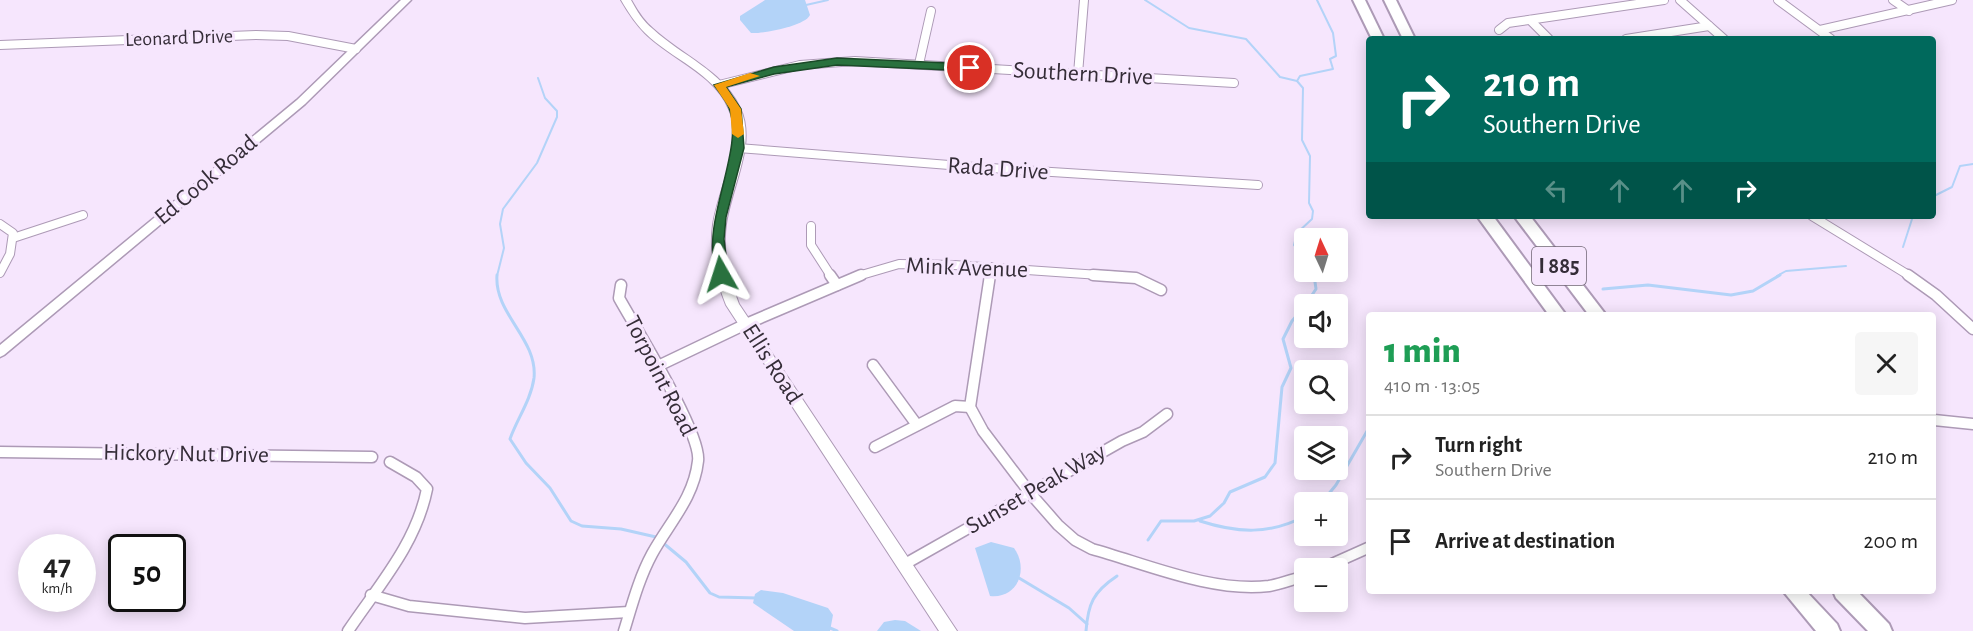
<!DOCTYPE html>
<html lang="en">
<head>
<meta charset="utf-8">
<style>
  :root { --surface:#fff; --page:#f6f6f6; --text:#222; --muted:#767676; --line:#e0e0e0 }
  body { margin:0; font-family:"Alegreya Sans",sans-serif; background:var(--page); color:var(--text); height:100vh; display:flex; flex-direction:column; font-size:22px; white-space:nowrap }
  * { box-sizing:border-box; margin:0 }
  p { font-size:20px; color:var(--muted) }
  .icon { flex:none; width:33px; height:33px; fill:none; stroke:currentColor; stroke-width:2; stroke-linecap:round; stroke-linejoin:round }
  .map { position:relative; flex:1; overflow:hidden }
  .side { position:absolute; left:1366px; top:312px; width:570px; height:282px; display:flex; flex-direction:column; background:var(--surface); border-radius:6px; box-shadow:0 3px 15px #0003 }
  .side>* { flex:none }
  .hud { position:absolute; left:1366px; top:36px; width:570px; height:183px; border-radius:6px; box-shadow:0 3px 15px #0003; background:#00695c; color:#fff; overflow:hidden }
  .needle { width:39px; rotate:356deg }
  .tools { position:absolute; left:1294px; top:228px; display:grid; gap:12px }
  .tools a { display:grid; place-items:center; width:54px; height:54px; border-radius:6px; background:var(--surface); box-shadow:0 3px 15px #0003; font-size:30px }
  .speed { position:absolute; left:18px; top:534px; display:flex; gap:12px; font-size:30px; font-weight:700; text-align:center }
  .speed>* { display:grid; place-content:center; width:78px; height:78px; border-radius:50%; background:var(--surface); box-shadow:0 3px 15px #0003; line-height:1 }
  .speed small { font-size:15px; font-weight:400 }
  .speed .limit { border:3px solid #111; border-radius:9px; background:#fff; color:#111 }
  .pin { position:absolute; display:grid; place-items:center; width:51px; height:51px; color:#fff; margin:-26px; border:3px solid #fff; border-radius:50%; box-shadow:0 2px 6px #0007 }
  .me { position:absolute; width:66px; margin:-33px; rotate:354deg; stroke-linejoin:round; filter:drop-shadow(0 0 4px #0008) }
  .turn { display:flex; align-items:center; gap:21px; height:126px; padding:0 18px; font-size:27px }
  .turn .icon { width:78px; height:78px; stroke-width:2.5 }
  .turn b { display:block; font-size:42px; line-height:51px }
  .lanes { display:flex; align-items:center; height:57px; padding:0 18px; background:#0003; justify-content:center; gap:30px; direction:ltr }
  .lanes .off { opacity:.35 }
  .round { display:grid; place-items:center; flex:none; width:63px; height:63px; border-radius:6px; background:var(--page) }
  .head { display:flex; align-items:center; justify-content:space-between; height:102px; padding:0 18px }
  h1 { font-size:36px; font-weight:800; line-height:45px; color:#1e9e55 }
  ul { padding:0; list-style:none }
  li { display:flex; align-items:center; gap:18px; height:84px; padding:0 18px; border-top:2px solid var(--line) }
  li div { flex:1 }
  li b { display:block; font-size:22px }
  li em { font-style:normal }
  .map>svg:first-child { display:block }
  .water { fill:#b3d3f8 }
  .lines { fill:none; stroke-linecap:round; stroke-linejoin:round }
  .stream-far1 { stroke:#b3d3f8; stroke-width:2 }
  .stream { stroke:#b3d3f8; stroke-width:3 }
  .minor-far1-casing { stroke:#ad9ab6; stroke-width:10 }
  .minor-casing { stroke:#ad9ab6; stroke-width:13 }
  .tertiary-casing { stroke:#ad9ab6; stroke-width:3 }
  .secondary-casing { stroke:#ad9ab6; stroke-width:2 }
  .motorway-casing { stroke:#ad9ab6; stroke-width:4 }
  .minor-far1 { stroke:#fff; stroke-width:8 }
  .minor { stroke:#fff; stroke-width:10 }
  .tertiary { fill:#fff; fill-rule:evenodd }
  .secondary { fill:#fff; fill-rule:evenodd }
  .motorway { fill:#fff; fill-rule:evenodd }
  .route { fill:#29713e; stroke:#1b4928; stroke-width:1.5 }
  .slow { fill:#f59e0b }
  .labels { text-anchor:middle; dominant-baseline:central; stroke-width:6; stroke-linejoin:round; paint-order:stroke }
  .far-street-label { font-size:20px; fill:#352d38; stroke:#f6e6fd }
  .shield { fill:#f6e6fd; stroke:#6f6473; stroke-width:1.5 }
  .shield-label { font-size:22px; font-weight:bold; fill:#352d38 }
  .street-label { font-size:24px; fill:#352d38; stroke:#f6e6fd }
</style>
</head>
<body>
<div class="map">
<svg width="1973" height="631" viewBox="0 0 1973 631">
  <rect width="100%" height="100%" fill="#f6e6fd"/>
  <!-- water -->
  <g class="water">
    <path d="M765,0H805L810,15C805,26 763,34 751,33L740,20V16Z"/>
    <path d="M991,542L1014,548C1029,569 1018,599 990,596L975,548Z"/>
    <path d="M761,590L783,593L828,608L833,615L830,631H794L753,603L755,594Z"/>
    <path d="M895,620L905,621L921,631H877L884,622Z"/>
  </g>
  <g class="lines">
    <!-- stream-far1 -->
    <g class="stream-far1">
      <path d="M1145,0L1189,28L1246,39L1280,77L1297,81"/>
      <path d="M806,5L828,0"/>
      <path d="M1297,81L1303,88L1302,140L1310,156L1309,203L1313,211L1312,219L1297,233L1294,245L1305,257"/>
      <path d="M1297,81L1300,76L1333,69L1330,59L1336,56L1333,33L1317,0"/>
      <path d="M1934,196L1952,187L1960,166L1973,164"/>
      <path d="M1903,247L1913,216"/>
      <path d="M1314,272L1315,276"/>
      <path d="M497,276L504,248L500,224L503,209L537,163L557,117V111L545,98L538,78"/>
      <path d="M1777,276L1786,271L1846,266"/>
    </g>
    <!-- stream -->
    <g class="stream">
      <path d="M497,275C494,314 538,339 534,378C531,400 517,419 510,439L526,463L550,488L571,521L582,526L621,529L656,537L686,562L710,593L719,597L757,598"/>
      <path d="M1603,289L1648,285L1731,295L1753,291L1780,275"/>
      <path d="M1306,304L1316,289L1314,275"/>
      <path d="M1322,502L1336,485L1370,426"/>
      <path d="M1200,521C1237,533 1270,535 1305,516"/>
      <path d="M1148,540L1161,521H1194L1210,516L1224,503L1230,492L1265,477L1275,463L1282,387L1291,368L1283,339L1292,321L1305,306"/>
      <path d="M1019,578L1069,608L1087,624"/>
      <path d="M830,628L837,631"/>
      <path d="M1086,631C1088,604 1093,592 1117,576"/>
    </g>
    <defs>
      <g id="minor-far1">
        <path d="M1680,0L1724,39"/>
        <path d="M1778,0L1831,39"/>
        <path d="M1893,0L1909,11"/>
        <path d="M1530,20L1549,39"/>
        <path d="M1499,30L1508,23L1664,0"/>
        <path d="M1820,30L1952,0"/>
        <path d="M1626,39L1709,26"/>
        <path d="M0,45L256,35L288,36L356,49"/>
        <path d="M919,64L931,11"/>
        <path d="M1078,74L1084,0"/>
        <path d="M719,85L800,65L855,61L1234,83"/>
        <path d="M738,148L974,167L1258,185"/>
        <path d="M1812,216L1910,276"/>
        <path d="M0,224L13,233L10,254L0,273"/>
        <path d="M811,226V245L831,276"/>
        <path d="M13,238L83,215"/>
        <path d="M858,276L899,264L954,265L1114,276"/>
        <path d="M990,276L991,267"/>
      </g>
      <g id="minor">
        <path d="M830,275L837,285"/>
        <path d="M990,275L970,407L983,431L1030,493L1058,525L1075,540L1092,549C1146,564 1213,593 1269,586C1281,584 1293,579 1305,576"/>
        <path d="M1093,275L1136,278L1161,290"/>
        <path d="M1908,275L1936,295L1973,329"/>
        <path d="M621,285L619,298C635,327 702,434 698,461C694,498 669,523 652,554C639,578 632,605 624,631"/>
        <path d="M873,365L917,425"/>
        <path d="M658,366L746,324L861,275"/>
        <path d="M1934,420L1973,424"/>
        <path d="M875,447L955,406L970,407"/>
        <path d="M0,452L372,457"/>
        <path d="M905,564L1122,441L1143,432L1167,414"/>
        <path d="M1323,568L1370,547"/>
        <path d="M371,595L409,606L525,618L629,612"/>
        <path d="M348,631C379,585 416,544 427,489L416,477L390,462"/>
      </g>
      <path id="tertiary" d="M401,0H411L305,104L4,355L0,357V345L297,100Z"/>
      <path id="secondary" d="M621,0H631C637,11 643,21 653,29C682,56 722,70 740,108C757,144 731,187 726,224C722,252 729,277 739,304L957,631H939L726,305C716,279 709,253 713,225C718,188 745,146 729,109C714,73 671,59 645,33C635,23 628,12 621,0Z"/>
      <g id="motorway">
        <path d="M1353,0H1365L1384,39H1372Z"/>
        <path d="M1384,0H1396L1415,39H1403Z"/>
        <path d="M1477,216H1493L1566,315H1549Z"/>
        <path d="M1514,216H1530L1606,315H1589Z"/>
        <path d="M1783,591H1806L1837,624L1840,631H1816Z"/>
        <path d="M1833,591H1857L1889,624L1892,631H1868L1836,598Z"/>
      </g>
    </defs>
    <!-- minor-far1 casing -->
    <use href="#minor-far1" class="minor-far1-casing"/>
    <!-- minor casing -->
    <use href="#minor" class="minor-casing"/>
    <!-- tertiary casing -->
    <use href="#tertiary" class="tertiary-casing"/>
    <!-- secondary casing -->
    <use href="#secondary" class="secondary-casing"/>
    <!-- motorway casing -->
    <use href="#motorway" class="motorway-casing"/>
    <!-- minor-far1 -->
    <use href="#minor-far1" class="minor-far1"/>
    <!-- minor -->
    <use href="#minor" class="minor"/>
    <!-- tertiary -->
    <use href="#tertiary" class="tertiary"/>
    <!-- secondary -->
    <use href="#secondary" class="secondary"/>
    <!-- motorway -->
    <use href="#motorway" class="motorway"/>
  </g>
  <!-- route -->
  <path class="route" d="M837,58L970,64L975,68L970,71L837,65L774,74L726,87L741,109L744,148L726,217L724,239L728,274L721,279L716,278C713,271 713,263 713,255C708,210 744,144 729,108C726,100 719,92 714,85L774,67Z"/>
  <!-- slow -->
  <path class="slow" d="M750,73L760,76L726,87L741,109L744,134L738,138L732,134L730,109L714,85Z"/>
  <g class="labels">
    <!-- far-street labels -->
    <g class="far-street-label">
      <text transform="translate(179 38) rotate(-2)">Leonard Drive</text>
    </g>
    <!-- shield labels -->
    <rect class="shield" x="1532" y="247" width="54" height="38" rx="4.5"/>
    <g class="shield-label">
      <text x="1559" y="266">I 885</text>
    </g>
    <!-- street labels -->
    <g class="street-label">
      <text transform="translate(1083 74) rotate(3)">Southern Drive</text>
      <text transform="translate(998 169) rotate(4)">Rada Drive</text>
      <text transform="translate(206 180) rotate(-40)">Ed Cook Road</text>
      <text transform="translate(967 268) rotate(2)">Mink Avenue</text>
      <text transform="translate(772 364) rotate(57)">Ellis Road</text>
      <text transform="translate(660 376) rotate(63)">Torpoint Road</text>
      <text transform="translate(186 454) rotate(1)">Hickory Nut Drive</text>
      <text transform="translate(1036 489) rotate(-30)">Sunset Peak Way</text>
    </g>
  </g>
</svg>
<div class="tools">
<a><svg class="needle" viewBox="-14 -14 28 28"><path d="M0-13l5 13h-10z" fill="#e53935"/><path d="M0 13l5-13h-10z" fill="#767676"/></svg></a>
<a><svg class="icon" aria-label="sound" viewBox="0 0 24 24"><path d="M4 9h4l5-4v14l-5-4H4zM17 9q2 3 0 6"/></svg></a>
<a><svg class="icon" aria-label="search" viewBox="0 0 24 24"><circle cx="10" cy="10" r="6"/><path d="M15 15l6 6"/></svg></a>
<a><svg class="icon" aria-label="layers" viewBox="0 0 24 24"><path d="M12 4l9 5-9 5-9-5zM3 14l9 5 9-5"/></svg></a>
<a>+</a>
<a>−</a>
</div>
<div class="speed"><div>47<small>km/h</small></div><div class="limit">50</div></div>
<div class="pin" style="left:970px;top:68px;background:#d93025"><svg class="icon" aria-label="arrive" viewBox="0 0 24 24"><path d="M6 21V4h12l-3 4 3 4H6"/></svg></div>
<svg class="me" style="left:721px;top:274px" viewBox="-20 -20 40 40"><path d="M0-17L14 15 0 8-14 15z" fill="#29713e" stroke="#fff" stroke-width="4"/></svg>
<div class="hud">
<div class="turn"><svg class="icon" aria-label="right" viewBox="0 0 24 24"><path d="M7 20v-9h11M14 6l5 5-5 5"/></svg><div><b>210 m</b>Southern Drive</div></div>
<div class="lanes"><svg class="icon off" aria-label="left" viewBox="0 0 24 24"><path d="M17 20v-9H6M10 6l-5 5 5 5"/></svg><svg class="icon off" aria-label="ahead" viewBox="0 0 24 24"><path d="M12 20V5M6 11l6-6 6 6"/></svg><svg class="icon off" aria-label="ahead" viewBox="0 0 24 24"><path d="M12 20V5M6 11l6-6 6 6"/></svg><svg class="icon" aria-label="right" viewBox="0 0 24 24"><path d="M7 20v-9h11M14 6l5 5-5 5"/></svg></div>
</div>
<section class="side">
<div class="head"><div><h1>1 min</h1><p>410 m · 13:05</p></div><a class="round"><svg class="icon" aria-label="close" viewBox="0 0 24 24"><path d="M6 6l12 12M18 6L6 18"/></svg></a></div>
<ul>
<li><svg class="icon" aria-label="right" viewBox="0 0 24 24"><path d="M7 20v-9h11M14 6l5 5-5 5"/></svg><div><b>Turn right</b><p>Southern Drive</p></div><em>210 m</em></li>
<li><svg class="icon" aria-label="arrive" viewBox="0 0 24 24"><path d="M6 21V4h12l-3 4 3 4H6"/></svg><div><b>Arrive at destination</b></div><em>200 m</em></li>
</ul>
</section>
</div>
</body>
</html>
